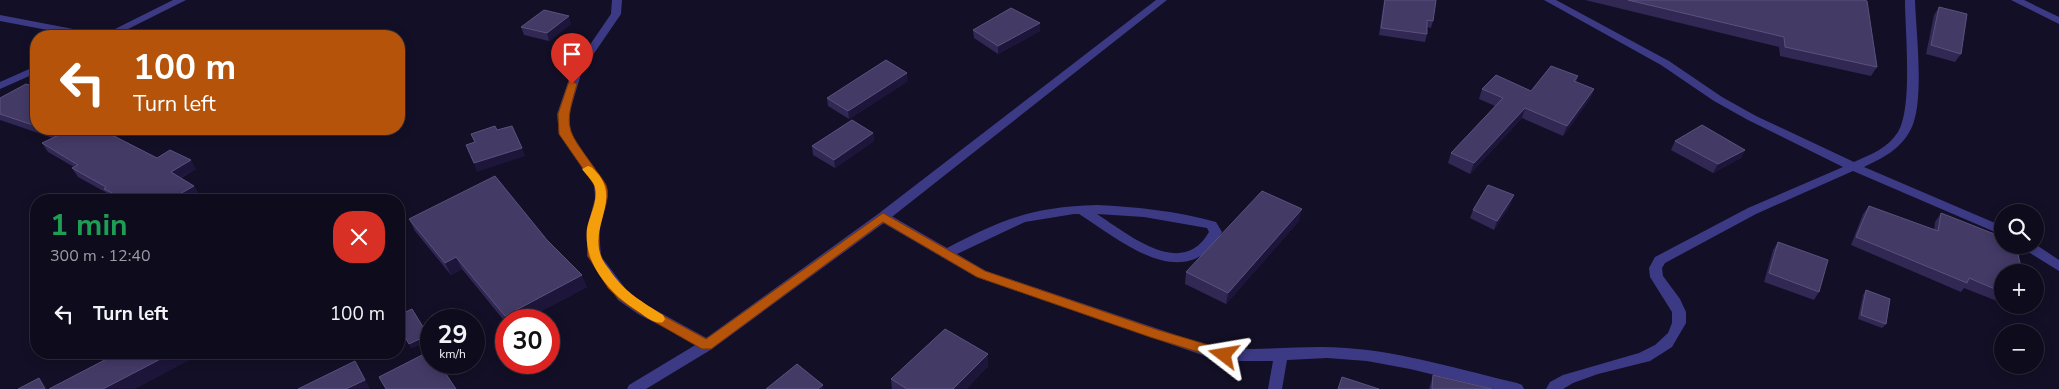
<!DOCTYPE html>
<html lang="en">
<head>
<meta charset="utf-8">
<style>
  :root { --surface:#0e0b1c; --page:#1c1929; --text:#f1f3f6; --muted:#9b9ba3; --line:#2e2b3b }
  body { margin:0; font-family:"Nunito Sans",sans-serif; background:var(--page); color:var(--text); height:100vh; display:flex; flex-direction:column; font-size:19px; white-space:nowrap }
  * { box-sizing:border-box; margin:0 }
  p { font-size:16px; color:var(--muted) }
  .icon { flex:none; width:28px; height:28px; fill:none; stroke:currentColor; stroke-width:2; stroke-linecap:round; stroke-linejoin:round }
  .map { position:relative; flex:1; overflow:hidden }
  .side { position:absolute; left:30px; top:194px; width:375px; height:165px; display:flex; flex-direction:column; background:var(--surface); border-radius:20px; box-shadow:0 2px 12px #0003,0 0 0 1px var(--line) }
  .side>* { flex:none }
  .guide { position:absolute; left:30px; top:30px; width:375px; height:105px; border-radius:20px; box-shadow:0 2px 12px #0003,0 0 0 1px var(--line); background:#b45309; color:#fff; overflow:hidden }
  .tools { position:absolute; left:1994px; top:204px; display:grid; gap:10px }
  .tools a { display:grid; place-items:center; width:50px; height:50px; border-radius:50%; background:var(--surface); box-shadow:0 2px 12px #0003,0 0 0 1px var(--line); font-size:25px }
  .speed { position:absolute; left:420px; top:309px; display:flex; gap:10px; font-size:25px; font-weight:700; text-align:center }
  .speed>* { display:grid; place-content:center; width:65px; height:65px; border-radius:50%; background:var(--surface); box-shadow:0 2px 12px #0003,0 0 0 1px var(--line); line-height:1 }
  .speed small { font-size:12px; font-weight:400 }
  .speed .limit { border:8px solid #d22; background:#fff; color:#111 }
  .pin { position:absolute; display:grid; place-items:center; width:42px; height:42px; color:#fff; margin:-51px -21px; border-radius:50% 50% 50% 0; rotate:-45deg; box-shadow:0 0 5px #0007 }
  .pin .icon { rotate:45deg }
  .me { position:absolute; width:55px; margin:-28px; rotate:284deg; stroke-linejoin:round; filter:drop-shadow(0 0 4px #0008) }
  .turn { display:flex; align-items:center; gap:18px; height:105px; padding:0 20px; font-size:22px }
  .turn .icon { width:65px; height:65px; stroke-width:2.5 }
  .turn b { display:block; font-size:35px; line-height:42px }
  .round { display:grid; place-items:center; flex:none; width:52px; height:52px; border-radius:20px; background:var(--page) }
  .headline { display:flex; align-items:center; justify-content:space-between; height:85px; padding:0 20px }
  h1 { font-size:30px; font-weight:700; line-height:38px; color:#1e9e55 }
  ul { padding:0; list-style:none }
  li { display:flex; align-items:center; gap:15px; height:70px; padding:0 20px }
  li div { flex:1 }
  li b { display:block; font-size:19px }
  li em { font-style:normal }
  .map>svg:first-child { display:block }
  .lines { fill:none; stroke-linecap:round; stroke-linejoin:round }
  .minor { fill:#3d3a85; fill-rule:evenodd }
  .tertiary { fill:#3d3a85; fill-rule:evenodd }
  .wall { fill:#312854 }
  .shaded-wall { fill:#1d163a }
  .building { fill:#433a66; stroke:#5a527e }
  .route { fill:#b45309; stroke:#753606 }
  .slow { fill:#f59e0b }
</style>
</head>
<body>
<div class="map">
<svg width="2059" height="389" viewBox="0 0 2059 389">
  <rect width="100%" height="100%" fill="#130f26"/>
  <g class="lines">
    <!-- minor -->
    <g class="minor">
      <path d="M173,0H186L114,36H101Z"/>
      <path d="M612,0H622L621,14L582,71L569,114L571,134L606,185L607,198L599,230L601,256L628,292L648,306L712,341L714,345L712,349L707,350L638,314L618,300L587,256V230L595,198L594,185L559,134L557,114L572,71L611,14Z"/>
      <path d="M1544,0H1556L1669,61L1722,97L1756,116L1854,162C1870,155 1888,148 1898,132C1913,107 1905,31 1905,0H1915C1916,32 1925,102 1911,129C1901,149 1883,158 1864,167L2002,226V235L1853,171L1756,214L1665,263L1662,268L1663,276L1680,299L1686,312V323L1672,347L1650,361L1598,374L1573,383L1563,389H1546L1550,382L1563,375L1639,353L1655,345L1668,333L1672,323V312L1650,277L1649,268L1655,257L1748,208L1843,167L1748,120L1714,101L1661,65Z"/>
      <path d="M2011,0H2024L2059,17V24Z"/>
      <path d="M0,15L94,33L99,36H79L0,21Z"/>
      <path d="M36,66V73L0,89V82Z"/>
      <path d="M1097,205C1137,207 1177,211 1216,222L1222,232C1186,297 1121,241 1079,214H1074L1025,222L957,254L986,271L1206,345C1253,354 1299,344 1346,348C1404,352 1461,370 1517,383L1522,385L1524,389H1493L1410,369L1367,361L1327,358L1287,360L1282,389H1268L1273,361H1240L1205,356L976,277L878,220L877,217L883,213L888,214L947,248C1003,219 1032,207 1097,205ZM1097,214L1144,217L1207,228L1209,232C1182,280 1128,234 1097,214Z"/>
      <path d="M2035,244L2059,260V271L2022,248L2020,245Z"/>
    </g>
    <!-- tertiary -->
    <path class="tertiary" d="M1156,0H1167L888,220L712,349L646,389H627L629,385L702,341L878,214Z"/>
  </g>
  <!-- wall -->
  <g class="wall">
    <path d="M1384,0H1436L1433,21L1431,28L1427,27V34L1425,42L1379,35Z"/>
    <path d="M1585,0H1863L1877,67L1871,76L1780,56L1779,47Z"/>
    <path d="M1939,7L1961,54L1955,62L1926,54L1934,15Z"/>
    <path d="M571,24L549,41L524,35L521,27Z"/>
    <path d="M973,30L1040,31L998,54L974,38Z"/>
    <path d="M1578,76L1576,82L1594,89L1590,99L1563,136L1522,118L1470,174L1448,163L1451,153L1495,106L1479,99L1482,89L1531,91Z"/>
    <path d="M908,81L849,119L828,106L827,98Z"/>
    <path d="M36,87V129H111L119,139L157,158L196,169L181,178L200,195L190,200H116L110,197L107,193L78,177L72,168L74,167L48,152L42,143L53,138L0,120V98Z"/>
    <path d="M873,133L874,141L835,168L813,155L812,146Z"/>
    <path d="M1675,141L1745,150L1741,158L1713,173L1671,150Z"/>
    <path d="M1511,204L1494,230L1470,218L1473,210Z"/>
    <path d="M1869,206L1934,230L1935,222L1941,213L2022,272H2002V303L1964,288L1961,292L1851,245L1863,214Z"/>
    <path d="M409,219L547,240L587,287L524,320H506V323L462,269L451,275L415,231Z"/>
    <path d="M1299,221L1226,304L1185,284L1186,272Z"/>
    <path d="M1778,242L1819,292L1814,300L1764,282L1773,250Z"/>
    <path d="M1866,290L1886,324L1882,328L1858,319L1863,295Z"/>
    <path d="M2007,305H2027L2022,311Z"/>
    <path d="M988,354V366L966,389H892L891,379Z"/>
    <path d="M1433,375L1492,389H1429Z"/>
  </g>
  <!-- shaded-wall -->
  <g class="shaded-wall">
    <path d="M569,16L571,24L549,41L547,33Z"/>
    <path d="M1040,23V31L998,54V46Z"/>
    <path d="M907,73L908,81L849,119L848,111Z"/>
    <path d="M1594,89L1590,99L1563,136L1567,126Z"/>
    <path d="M1525,108L1522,118L1470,174L1474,163Z"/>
    <path d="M114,130L119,138L113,142L108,133Z"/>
    <path d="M873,133L874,141L835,168L834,160Z"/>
    <path d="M522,148L525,156L477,172L474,163Z"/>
    <path d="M1745,150L1741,158L1713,173L1718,164Z"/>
    <path d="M191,160L196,169L176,180L171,172Z"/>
    <path d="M194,186L200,195L190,200H169Z"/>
    <path d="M1514,195L1511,204L1494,230L1497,221Z"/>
    <path d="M1302,209L1299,221L1226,304L1228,293Z"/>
    <path d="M456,257L462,269L451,275L445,263Z"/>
    <path d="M582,275L587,287L524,320H507L505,316Z"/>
    <path d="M428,335L430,340L411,349L409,344Z"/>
    <path d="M174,352H205L135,389H103Z"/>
    <path d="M988,354V366L966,389H953Z"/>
    <path d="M355,361L362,373L370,389H346Z"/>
    <path d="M39,378L48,389H45Z"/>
    <path d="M823,385L824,389H818Z"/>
  </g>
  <!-- building -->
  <g class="building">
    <path d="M1385,0H1436L1433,21L1427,20V34L1381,28Z"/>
    <path d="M1628,0H1863L1867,1L1877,67L1785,47L1784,37Z"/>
    <path d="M1939,7L1967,14L1961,54L1931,45Z"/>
    <path d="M1011,8L1040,23L998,46L973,30Z"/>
    <path d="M544,10L569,16L547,33L521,27Z"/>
    <path d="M886,60L907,73L848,111L827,98Z"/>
    <path d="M1551,66L1578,76L1574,81L1594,89L1567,126L1525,108L1474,163L1451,153L1503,98L1482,89L1496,75L1531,91Z"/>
    <path d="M26,84L36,87V126L0,114V98Z"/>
    <path d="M852,120L873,133L834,160L812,146Z"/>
    <path d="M1702,125L1745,150L1718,164L1675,141Z"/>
    <path d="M495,126L497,130L512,126L522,148L474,163L466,145L475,142L471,134Z"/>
    <path d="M46,129H111L114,130L108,133L157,158L170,150L191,160L171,172L194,186L169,200H131L127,197L124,199L104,189L106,187L72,168L78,165L42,143L61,134Z"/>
    <path d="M495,176L547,240L582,275L505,316L456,257L445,263L409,219Z"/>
    <path d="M1488,185L1514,195L1497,221L1473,210Z"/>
    <path d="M1262,191L1302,209L1228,293L1186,272Z"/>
    <path d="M1869,206L1938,231L1941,213L2002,237V245H2016L2022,272H2024H2002V292L1969,278L1967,283L1856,237Z"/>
    <path d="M1778,242L1828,260L1819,292L1769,273Z"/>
    <path d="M1866,290L1890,299L1886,324L1861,315Z"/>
    <path d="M412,309L428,335L409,344L399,327V315Z"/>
    <path d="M945,329L988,354L953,389H907L891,379Z"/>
    <path d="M430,351L431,352V362H438L456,389H386L379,377Z"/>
    <path d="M120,352H174L103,389H49Z"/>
    <path d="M355,361L365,380L346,389H298Z"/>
    <path d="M797,364L823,385L818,389H766Z"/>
    <path d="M1433,375L1492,389H1432Z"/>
    <path d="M1342,377L1379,389H1338Z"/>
    <path d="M39,378L45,389H18Z"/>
  </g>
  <!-- route -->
  <path class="route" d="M569,81H572L577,84C564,129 566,128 593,166C597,172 603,179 606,185C612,201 598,218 599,233C599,240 598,250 601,256C616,296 671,319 706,339L883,213L985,271L1158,330L1229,351L1230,355L1229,358L1224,360L1150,337L977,277L883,222L711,349H702L639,313L619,299L608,288L588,256L587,230L596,198L595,186L559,134L558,114Z"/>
  <!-- slow -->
  <path class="slow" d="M588,166C593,167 595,171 599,175C619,202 590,227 601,256C602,260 606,265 609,269C624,292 641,301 663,315L665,319L663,322C654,325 644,315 636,310C610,293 583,264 587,229C589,216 598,202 595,188C594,181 586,175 582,169Z"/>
</svg>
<div class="tools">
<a><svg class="icon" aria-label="search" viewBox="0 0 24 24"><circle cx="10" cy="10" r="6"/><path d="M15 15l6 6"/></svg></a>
<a>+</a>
<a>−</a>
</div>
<div class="speed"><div>29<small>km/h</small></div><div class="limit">30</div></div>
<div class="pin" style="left:572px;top:84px;background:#d93025"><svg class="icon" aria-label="arrive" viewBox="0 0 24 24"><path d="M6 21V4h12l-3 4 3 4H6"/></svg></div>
<svg class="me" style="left:1224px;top:355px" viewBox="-20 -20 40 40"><path d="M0-17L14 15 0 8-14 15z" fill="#b45309" stroke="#fff" stroke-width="4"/></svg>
<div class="guide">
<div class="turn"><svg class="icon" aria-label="left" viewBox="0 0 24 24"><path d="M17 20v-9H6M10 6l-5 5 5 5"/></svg><div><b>100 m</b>Turn left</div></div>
</div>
<section class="side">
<div class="headline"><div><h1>1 min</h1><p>300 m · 12:40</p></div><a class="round" style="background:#d93025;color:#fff"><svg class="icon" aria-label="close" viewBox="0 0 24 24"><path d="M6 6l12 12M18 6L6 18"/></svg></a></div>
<ul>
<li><svg class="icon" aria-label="left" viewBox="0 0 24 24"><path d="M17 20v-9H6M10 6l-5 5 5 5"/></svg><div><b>Turn left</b></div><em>100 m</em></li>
</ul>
</section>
</div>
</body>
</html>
